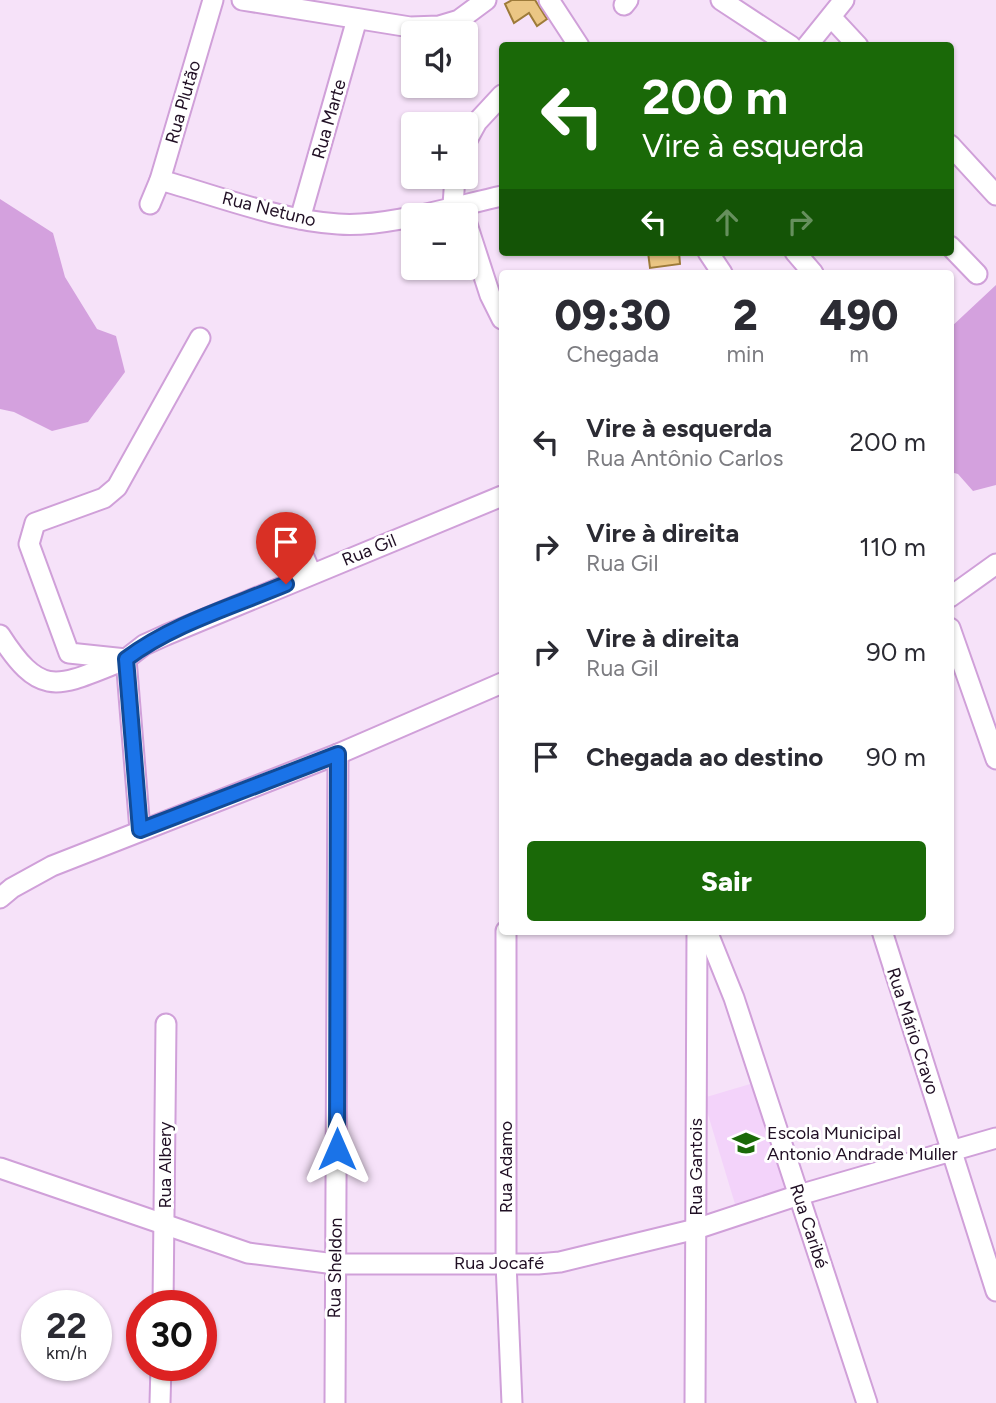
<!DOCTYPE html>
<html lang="pt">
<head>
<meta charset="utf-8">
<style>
  :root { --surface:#fff; --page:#f2f2f3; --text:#2b2b33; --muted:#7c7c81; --accent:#1a6908 }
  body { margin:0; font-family:Figtree,sans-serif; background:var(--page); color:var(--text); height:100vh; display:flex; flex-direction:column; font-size:26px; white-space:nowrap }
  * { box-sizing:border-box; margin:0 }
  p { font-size:23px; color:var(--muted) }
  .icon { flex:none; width:38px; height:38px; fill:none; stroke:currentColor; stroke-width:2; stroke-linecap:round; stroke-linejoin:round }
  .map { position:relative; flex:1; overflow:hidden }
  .details { position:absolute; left:499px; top:270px; width:455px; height:665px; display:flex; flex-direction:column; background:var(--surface); border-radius:7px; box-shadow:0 2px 5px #0004 }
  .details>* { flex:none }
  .guide { position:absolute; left:499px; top:42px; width:455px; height:214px; border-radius:7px; box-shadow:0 2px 5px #0004; background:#1a6908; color:#fff; overflow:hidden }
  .controls { position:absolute; left:401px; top:21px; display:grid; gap:14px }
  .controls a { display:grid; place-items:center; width:77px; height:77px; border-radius:7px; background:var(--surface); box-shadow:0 2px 5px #0004; font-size:35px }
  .speed { position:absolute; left:21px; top:1290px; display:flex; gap:14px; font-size:35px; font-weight:700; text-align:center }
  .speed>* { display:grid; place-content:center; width:91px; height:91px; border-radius:50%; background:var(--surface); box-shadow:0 2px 5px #0004; line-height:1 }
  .speed small { font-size:18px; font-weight:400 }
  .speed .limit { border:10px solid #d22; background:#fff; color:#111 }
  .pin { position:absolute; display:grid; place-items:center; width:60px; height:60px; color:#fff; margin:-72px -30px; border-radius:50% 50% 50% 0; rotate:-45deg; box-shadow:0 0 7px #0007 }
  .pin .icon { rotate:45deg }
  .me { position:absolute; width:77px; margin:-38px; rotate:0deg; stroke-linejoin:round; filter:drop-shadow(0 0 5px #0008) }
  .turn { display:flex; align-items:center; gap:24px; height:147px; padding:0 28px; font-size:32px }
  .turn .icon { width:91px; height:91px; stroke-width:2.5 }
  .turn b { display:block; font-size:49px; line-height:60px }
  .lanes { display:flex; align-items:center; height:66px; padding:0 28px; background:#0003; justify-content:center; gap:35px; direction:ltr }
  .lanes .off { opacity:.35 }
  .eta { display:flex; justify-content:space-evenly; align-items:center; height:119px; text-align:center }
  .eta b { font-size:42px; font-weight:800; line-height:49px }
  .action { display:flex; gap:14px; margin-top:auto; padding:14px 28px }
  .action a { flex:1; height:80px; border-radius:7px; background:var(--accent); color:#fff; font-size:28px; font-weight:800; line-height:80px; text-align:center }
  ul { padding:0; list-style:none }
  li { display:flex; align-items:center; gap:21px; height:105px; padding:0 28px }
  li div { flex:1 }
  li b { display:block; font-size:26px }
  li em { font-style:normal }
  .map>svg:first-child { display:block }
  .built { fill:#f3d3fa }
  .forest { fill:#d4a1de }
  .building { fill:#ebc684; stroke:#9e7b3a; stroke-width:2 }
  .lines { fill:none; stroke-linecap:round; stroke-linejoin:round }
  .minor-casing { stroke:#d0a0d9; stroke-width:23 }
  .minor { stroke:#fff; stroke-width:19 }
  .route-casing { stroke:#114b97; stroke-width:18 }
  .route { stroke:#1a73e8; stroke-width:12 }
  .labels { text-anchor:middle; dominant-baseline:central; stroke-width:6; stroke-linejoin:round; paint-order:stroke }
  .street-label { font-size:18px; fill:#200f24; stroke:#fff }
  .poi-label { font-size:18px; fill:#200f24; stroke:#fff; text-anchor:start }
</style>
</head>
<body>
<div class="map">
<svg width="996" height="1403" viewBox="0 0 996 1403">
  <rect width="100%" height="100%" fill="#f6e2f9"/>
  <!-- built -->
  <path class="built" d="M757,1082L788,1188L735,1204L703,1098Z"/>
  <!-- forest -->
  <g class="forest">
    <path d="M0,199L53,233L65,277L97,329L116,336L125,372L88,422L52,431L14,412L0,409Z"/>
    <path d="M996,285V485L973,491L958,474L950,472V328Z"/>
  </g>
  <!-- building -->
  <g class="building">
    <path d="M512,0H535L547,19L537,26L529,13L514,23L505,4Z"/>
    <path d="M648,252H679L680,264L650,268Z"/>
  </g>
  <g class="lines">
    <defs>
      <g id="minor">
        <path d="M242,0L410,27L439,26L459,20L486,0"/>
        <path d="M549,0L579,46"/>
        <path d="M721,0L791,46"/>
        <path d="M624,5L628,0"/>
        <path d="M831,17L858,46"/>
        <path d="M807,46L844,0"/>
        <path d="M466,142L477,122L502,95"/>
        <path d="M950,145L996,195"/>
        <path d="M160,180C218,196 278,220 338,224C384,228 456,206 502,196"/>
        <path d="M150,204L160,180L213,0"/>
        <path d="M453,205L455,177"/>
        <path d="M300,219L357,19"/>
        <path d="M466,221L490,295L502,319"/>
        <path d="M950,246L977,274"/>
        <path d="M708,252L722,273"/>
        <path d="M795,252L813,273"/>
        <path d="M293,532L311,573"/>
        <path d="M950,597L996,564"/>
        <path d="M950,628L996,759"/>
        <path d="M0,635C41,699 57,687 122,661"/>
        <path d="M126,659L69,653L29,544L35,523L104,498L117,487L200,338"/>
        <path d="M140,830L126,659L144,645L166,635L502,496"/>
        <path d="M0,898L12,888L52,866L338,754L502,683"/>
        <path d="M506,931V1263L512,1403"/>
        <path d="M707,931L734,998L867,1403"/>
        <path d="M882,931L996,1291"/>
        <path d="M0,1168L248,1253L335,1264H538L560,1262L696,1229L799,1195L996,1138"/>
        <path d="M163,1306L166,1024"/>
        <path d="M160,1403L161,1365"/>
        <path d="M335,1403L338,754"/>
        <path d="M695,1403L697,931"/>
      </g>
    </defs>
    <!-- minor casing -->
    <use href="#minor" class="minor-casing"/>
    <!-- minor -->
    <use href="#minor" class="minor"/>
  </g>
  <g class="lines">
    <defs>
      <path id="route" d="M286,584C234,606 172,624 126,659L140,830L338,754L337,1149"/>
    </defs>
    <!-- route casing -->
    <use href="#route" class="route-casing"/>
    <!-- route -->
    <use href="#route" class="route"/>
  </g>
  <!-- icons -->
  <defs>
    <symbol id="school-bare" viewBox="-9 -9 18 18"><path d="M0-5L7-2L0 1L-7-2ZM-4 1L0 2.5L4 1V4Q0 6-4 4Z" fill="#1a6908" stroke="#fff" stroke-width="2.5" paint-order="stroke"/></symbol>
  </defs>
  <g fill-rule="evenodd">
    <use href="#school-bare" x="727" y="1124" width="38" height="38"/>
  </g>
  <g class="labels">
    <!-- street labels -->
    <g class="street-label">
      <text transform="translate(183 102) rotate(-74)">Rua Plutão</text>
      <text transform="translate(329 119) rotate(-74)">Rua Marte</text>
      <text transform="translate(269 209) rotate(14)">Rua Netuno</text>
      <text transform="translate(369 550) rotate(-22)">Rua Gil</text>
      <text transform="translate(913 1031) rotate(72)">Rua Mário Cravo</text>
      <text transform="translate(165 1165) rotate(-90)">Rua Albery</text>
      <text transform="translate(506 1167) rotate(-90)">Rua Adamo</text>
      <text transform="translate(696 1167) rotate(-90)">Rua Gantois</text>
      <text transform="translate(809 1226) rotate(72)">Rua Caribé</text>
      <text x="499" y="1263">Rua Jocafé</text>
      <text transform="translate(335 1268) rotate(-89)">Rua Sheldon</text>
    </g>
    <!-- poi labels -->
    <g class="poi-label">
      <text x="767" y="1133">Escola Municipal<tspan x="767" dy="21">Antonio Andrade Muller</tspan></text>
    </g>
  </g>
</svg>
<div class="controls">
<a><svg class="icon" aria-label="sound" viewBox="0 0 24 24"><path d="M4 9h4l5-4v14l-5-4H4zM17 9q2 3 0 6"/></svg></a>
<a>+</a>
<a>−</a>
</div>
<div class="speed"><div>22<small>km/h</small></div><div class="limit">30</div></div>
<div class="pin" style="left:286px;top:584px;background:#d93025"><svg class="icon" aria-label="arrive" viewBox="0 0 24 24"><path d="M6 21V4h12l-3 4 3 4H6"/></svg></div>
<svg class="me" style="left:337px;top:1149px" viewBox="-20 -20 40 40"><path d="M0-17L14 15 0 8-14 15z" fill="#1a73e8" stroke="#fff" stroke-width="4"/></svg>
<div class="guide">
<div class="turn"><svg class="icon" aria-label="left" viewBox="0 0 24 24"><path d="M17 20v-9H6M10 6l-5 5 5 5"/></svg><div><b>200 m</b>Vire à esquerda</div></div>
<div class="lanes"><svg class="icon" aria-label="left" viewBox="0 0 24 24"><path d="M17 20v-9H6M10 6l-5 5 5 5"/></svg><svg class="icon off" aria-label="ahead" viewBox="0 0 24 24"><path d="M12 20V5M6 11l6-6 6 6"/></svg><svg class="icon off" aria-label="right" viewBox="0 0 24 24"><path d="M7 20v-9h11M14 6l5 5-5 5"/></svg></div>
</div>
<section class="details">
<div class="eta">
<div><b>09:30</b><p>Chegada</p></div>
<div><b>2</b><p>min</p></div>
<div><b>490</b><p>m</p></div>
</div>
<ul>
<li><svg class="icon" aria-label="left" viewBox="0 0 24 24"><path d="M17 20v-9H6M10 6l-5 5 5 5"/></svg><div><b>Vire à esquerda</b><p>Rua Antônio Carlos</p></div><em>200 m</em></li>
<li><svg class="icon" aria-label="right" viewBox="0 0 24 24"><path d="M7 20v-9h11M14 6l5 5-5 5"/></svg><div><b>Vire à direita</b><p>Rua Gil</p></div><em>110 m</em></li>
<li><svg class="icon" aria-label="right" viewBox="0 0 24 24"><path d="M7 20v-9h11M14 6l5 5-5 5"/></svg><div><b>Vire à direita</b><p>Rua Gil</p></div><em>90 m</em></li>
<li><svg class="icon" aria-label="arrive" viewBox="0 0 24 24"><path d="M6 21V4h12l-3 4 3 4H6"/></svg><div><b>Chegada ao destino</b></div><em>90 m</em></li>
</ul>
<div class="action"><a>Sair</a></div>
</section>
</div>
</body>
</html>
